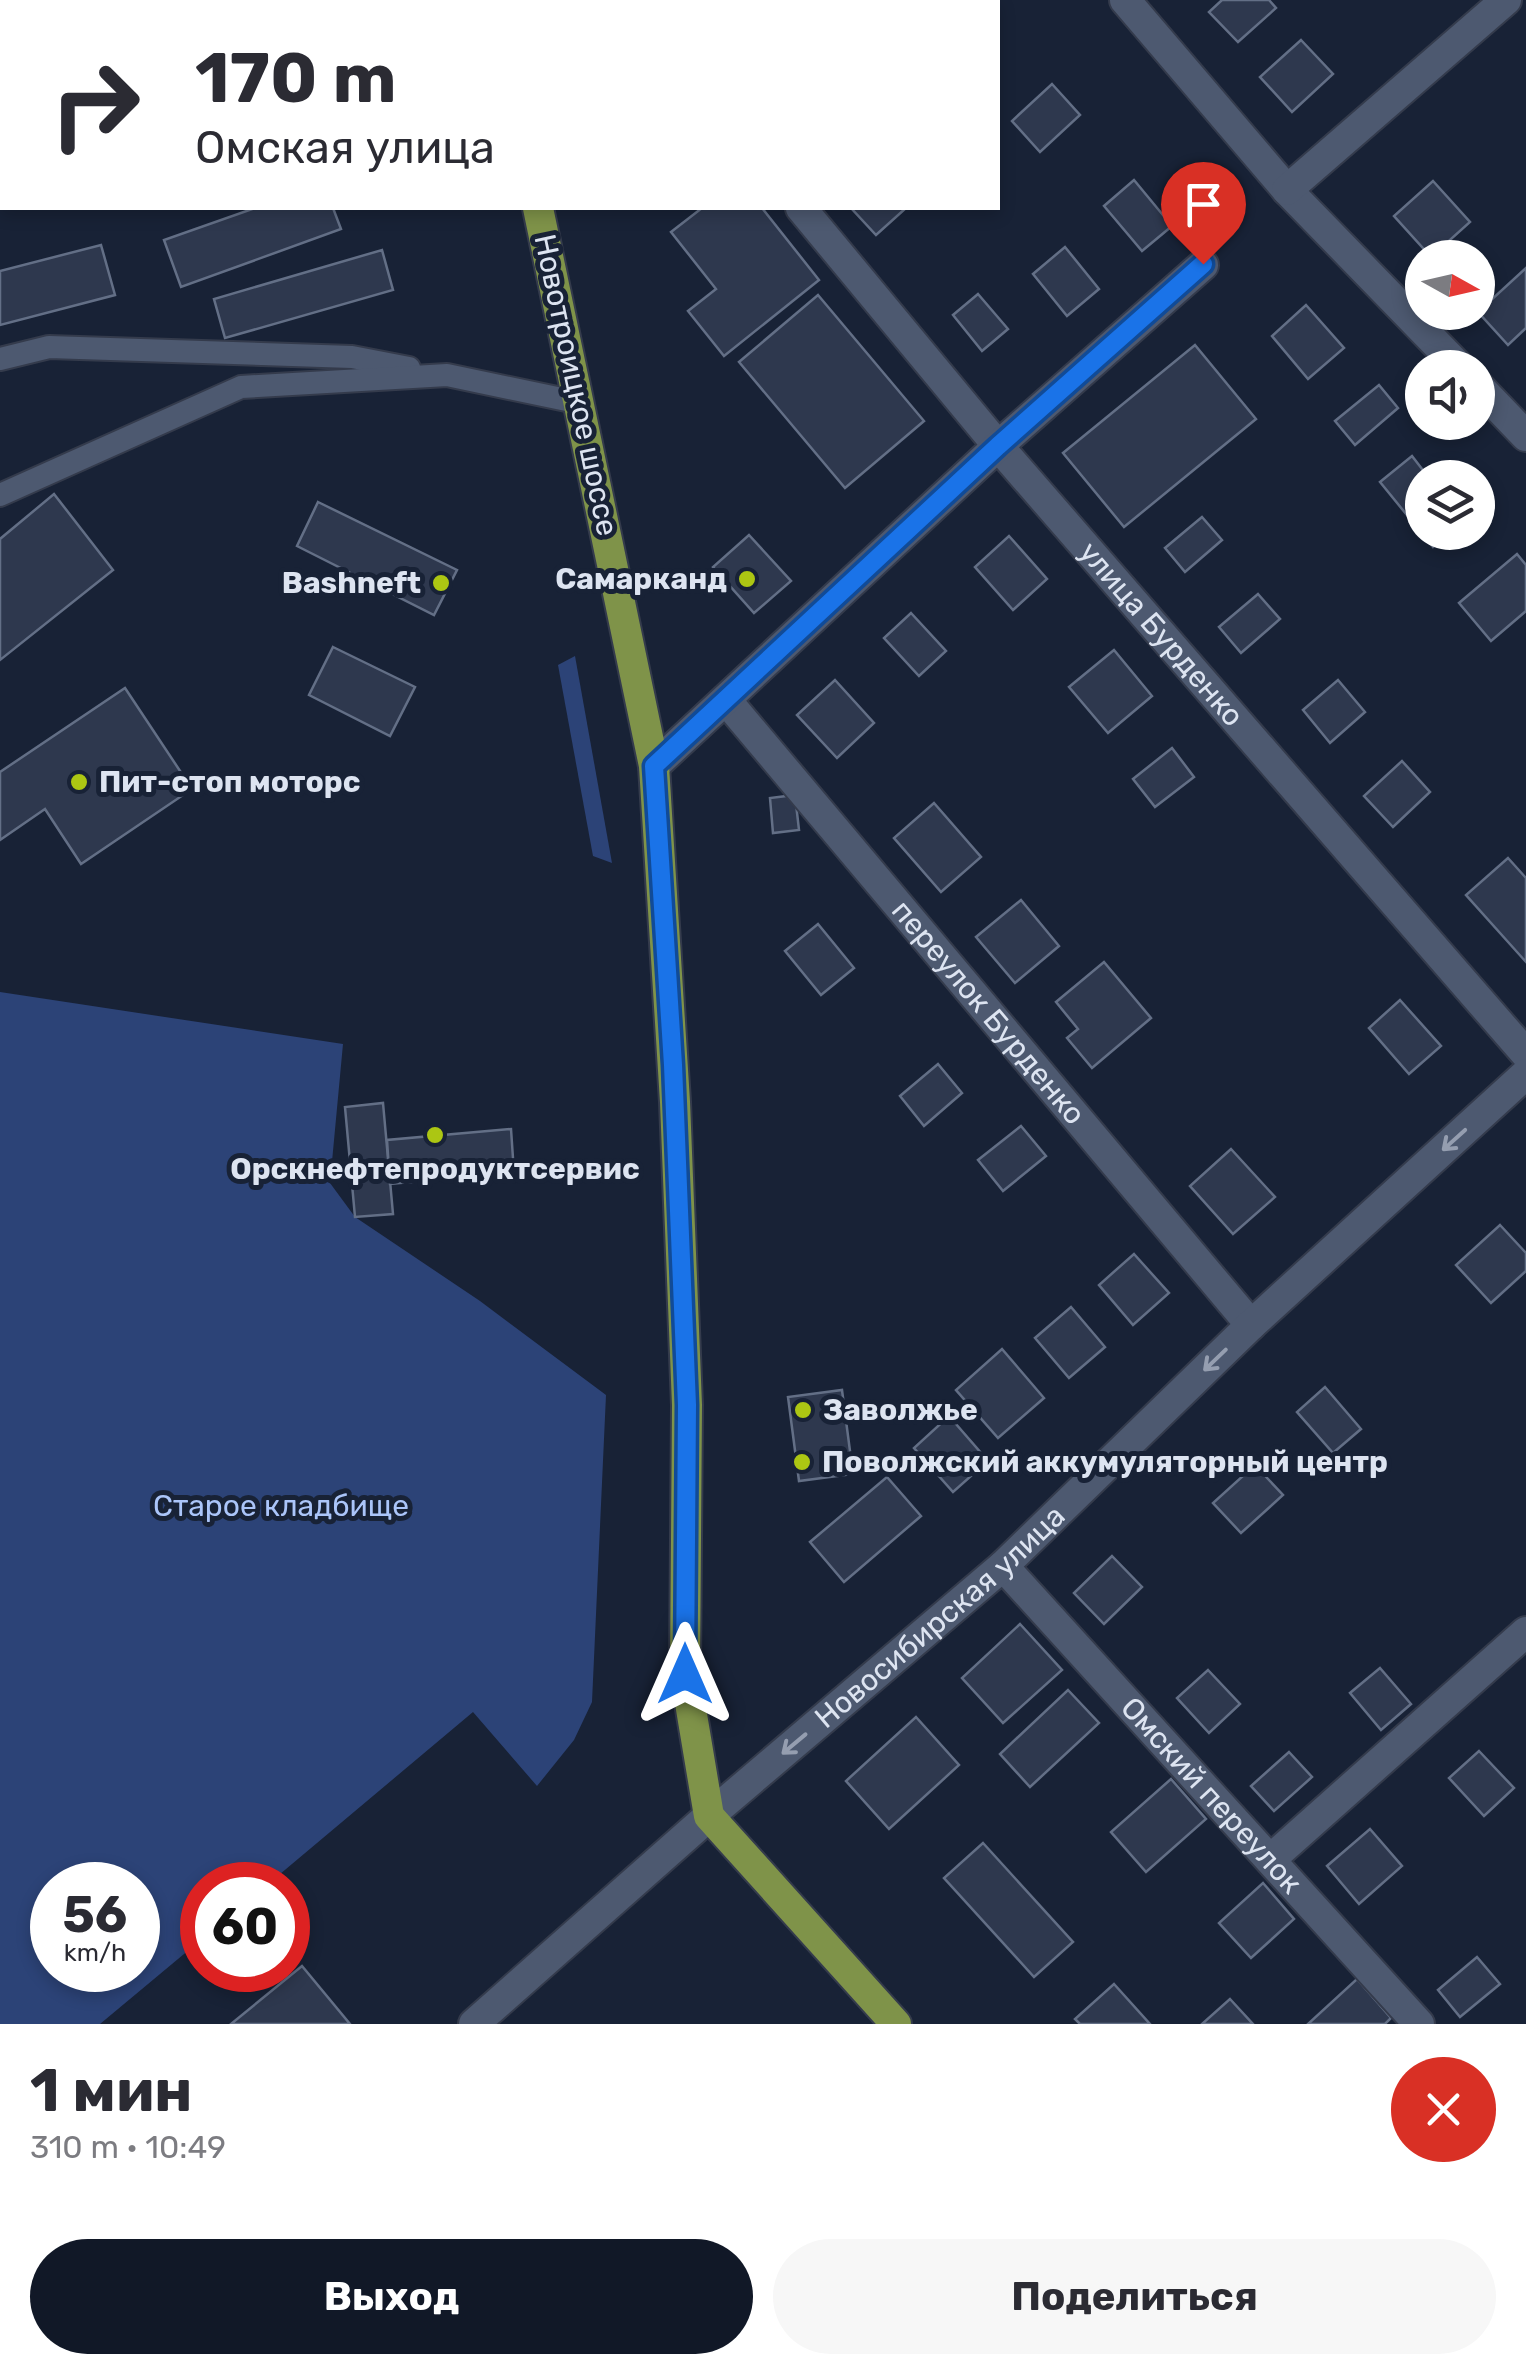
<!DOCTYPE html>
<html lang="ru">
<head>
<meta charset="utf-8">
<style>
  :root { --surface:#fff; --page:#f7f7f7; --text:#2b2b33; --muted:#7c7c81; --accent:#111827 }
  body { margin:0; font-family:Rubik,sans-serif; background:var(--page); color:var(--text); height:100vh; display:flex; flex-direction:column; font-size:38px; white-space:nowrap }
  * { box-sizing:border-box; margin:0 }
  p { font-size:32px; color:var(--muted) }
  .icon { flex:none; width:55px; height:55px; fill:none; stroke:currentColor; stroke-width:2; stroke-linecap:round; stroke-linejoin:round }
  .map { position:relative; height:2024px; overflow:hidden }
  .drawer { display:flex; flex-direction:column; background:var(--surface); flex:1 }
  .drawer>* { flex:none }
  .banner { position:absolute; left:0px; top:0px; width:1000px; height:210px; box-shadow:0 5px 15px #0003; background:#fff; color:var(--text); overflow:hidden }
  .needle { width:65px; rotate:98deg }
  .tools { position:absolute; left:1405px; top:240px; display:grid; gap:20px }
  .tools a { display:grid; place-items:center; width:90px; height:90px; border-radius:50%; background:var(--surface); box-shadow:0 5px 15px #0003; font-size:50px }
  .speed { position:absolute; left:30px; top:1862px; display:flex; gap:20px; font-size:50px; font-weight:700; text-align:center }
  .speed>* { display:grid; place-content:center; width:130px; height:130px; border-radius:50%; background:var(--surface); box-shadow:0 5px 15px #0003; line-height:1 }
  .speed small { font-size:25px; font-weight:400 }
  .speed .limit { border:15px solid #d22; background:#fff; color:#111 }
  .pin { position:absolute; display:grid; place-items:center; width:85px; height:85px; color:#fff; margin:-102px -42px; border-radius:50% 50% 50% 0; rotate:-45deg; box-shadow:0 0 10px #0007 }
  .pin .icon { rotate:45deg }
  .me { position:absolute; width:110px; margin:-55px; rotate:0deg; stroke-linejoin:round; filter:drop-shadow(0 0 8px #0008) }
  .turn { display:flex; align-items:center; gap:35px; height:210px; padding:0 30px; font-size:45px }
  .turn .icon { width:130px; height:130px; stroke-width:2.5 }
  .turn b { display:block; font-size:70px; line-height:85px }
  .round { display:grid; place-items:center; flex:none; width:105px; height:105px; border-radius:52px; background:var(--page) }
  .overview { display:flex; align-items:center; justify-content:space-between; height:170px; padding:0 30px }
  h1 { font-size:60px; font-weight:700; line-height:75px }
  .primary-button { display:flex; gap:20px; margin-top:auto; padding:20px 30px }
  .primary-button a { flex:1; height:115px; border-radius:60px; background:var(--accent); color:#fff; font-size:40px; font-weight:700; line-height:115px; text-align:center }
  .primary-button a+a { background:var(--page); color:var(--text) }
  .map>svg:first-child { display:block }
  .green { fill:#2c4377; fill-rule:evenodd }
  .building { fill:#2e384e; stroke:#636f86; stroke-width:2.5 }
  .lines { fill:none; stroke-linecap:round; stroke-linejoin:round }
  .lane-casing { stroke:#343b4c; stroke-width:26 }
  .street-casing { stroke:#343b4c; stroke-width:34 }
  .secondary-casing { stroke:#343b4c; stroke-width:34 }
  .primary-casing { stroke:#343b4c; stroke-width:34 }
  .lane { stroke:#4d5970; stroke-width:22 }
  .street { stroke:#4d5970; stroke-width:30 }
  .secondary { stroke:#4d5970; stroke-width:30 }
  .primary { stroke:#7f9349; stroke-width:30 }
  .oneway { stroke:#959eb0 }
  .route-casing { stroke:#114b97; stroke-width:25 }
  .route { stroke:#1a73e8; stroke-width:18 }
  .poi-dot { fill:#acc613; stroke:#182236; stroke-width:4 }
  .labels { text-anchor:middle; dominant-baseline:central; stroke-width:10; stroke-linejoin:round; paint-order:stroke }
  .street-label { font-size:30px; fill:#dde4f1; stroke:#182236 }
  .poi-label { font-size:30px; font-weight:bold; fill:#dde4f1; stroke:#182236; text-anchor:start }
  .park-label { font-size:30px; fill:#abc5f9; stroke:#182236 }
</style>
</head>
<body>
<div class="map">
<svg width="1526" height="2024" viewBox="0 0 1526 2024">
  <rect width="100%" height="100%" fill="#182236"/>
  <!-- green -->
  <g class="green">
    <path d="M575,656L612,863L593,856L558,665Z"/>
    <path d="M0,992L343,1044L330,1183L355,1217L480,1301L606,1395L592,1702L574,1740L537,1786L473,1712L267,1885H202V1939L100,2024H0ZM52,1885H138V1970H52Z"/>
  </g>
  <!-- building -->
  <g class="building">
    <path d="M1222,0H1269L1276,8L1238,42L1209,12Z"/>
    <path d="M1301,40L1333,74L1292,112L1260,77Z"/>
    <path d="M1052,84L1080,115L1040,152L1012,121Z"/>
    <path d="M1134,180L1172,226L1142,251L1104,206Z"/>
    <path d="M1433,181L1470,222L1431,257L1394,216Z"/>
    <path d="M255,208H333L341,229L181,287L164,240Z"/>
    <path d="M702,208H762L819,280L724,356L688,311L716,289L671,232Z"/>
    <path d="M851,208H906L876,235Z"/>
    <path d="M101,245L115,295L0,325V271Z"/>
    <path d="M1065,247L1099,289L1067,316L1033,274Z"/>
    <path d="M382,250L393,290L225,338L214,299Z"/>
    <path d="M1526,268V328L1508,345L1478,312Z"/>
    <path d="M978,294L1008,329L982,351L953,315Z"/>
    <path d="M818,295L924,421L845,488L739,362Z"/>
    <path d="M1306,305L1344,348L1308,379L1272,336Z"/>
    <path d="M1195,345L1256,419L1124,527L1063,453Z"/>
    <path d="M1379,385L1398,408L1355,445L1335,421Z"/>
    <path d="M1412,456L1429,478H1422V532H1451L1433,547L1380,482Z"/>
    <path d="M54,494L113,570L0,660V539Z"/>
    <path d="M318,502L457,570L434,615L297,546Z"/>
    <path d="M1202,517L1222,540L1185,572L1165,548Z"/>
    <path d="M749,535L791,581L754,613L713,567Z"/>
    <path d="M1009,536L1047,579L1013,610L975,567Z"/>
    <path d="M1517,554L1526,565V611L1491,641L1459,603Z"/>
    <path d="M1258,594L1280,619L1241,653L1219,627Z"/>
    <path d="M911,613L946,651L919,676L884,638Z"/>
    <path d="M333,647L415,687L390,736L309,695Z"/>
    <path d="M1114,650L1152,696L1108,733L1069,687Z"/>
    <path d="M835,680L874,723L837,758L797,715Z"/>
    <path d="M1338,680L1365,712L1330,743L1303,710Z"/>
    <path d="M125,688L192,789L81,864L45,809L0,840V772Z"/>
    <path d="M1172,748L1194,777L1155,807L1133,779Z"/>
    <path d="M1402,761L1430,792L1393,827L1364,796Z"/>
    <path d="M795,795L799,830L773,833L770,798Z"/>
    <path d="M934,803L981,857L941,892L894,838Z"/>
    <path d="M1508,858L1526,878V962L1466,895Z"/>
    <path d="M1021,900L1059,946L1015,983L976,937Z"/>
    <path d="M818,924L854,968L821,995L785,951Z"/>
    <path d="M1104,962L1151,1018L1092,1068L1067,1038L1078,1029L1056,1002Z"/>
    <path d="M1400,1000L1441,1046L1409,1074L1369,1028Z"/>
    <path d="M938,1064L962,1093L924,1126L900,1096Z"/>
    <path d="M383,1103L393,1214L355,1217L345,1107Z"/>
    <path d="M1021,1126L1046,1156L1003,1191L978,1160Z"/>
    <path d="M511,1129L514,1173L390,1184L387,1140Z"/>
    <path d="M1231,1149L1275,1197L1233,1234L1190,1186Z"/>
    <path d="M1500,1225L1526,1253V1271L1491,1303L1456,1265Z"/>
    <path d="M1134,1254L1169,1293L1133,1325L1099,1285Z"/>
    <path d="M1071,1307L1105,1347L1069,1378L1035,1338Z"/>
    <path d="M1002,1349L1044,1398L998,1438L956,1390Z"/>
    <path d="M1325,1387L1361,1429L1333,1453L1297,1412Z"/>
    <path d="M842,1390L853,1474L799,1481L788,1397Z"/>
    <path d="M949,1416L988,1461L953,1492L914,1448Z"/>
    <path d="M1255,1465L1283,1495L1241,1533L1213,1503Z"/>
    <path d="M887,1477L921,1516L844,1582L810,1542Z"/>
    <path d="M1112,1556L1142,1587L1104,1624L1074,1593Z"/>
    <path d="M1020,1624L1062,1670L1003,1723L962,1678Z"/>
    <path d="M1380,1668L1411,1704L1381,1730L1350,1693Z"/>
    <path d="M1208,1670L1240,1704L1209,1733L1177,1698Z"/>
    <path d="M1068,1690L1099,1723L1030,1787L1000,1754Z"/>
    <path d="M916,1717L959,1765L889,1829L846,1781Z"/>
    <path d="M1479,1751L1514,1788L1484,1816L1449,1778Z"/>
    <path d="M1289,1752L1312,1777L1274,1811L1251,1786Z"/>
    <path d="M1171,1779L1206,1819L1146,1872L1111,1832Z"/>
    <path d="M1370,1829L1402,1866L1359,1904L1327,1866Z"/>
    <path d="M983,1843L1073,1942L1034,1977L944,1878Z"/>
    <path d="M1263,1883L1294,1919L1251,1958L1219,1923Z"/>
    <path d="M1477,1957L1500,1984L1460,2017L1438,1990Z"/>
    <path d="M302,1966L350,2024H231Z"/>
    <path d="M1357,1979L1391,2018L1385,2024H1308Z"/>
    <path d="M1114,1984L1150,2024H1080L1075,2019Z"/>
    <path d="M1230,1999L1253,2024H1202Z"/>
  </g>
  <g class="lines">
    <defs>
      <g id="lane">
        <path d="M251,0L252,2"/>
        <path d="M0,359L49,347L352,357L409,368"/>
        <path d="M0,495L241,387L447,375L581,403"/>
      </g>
      <g id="street">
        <path d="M1125,0L1287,190L1460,368"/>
        <path d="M1287,190L1506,0"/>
        <path id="s1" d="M801,208L998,446L1526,1054"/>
        <path d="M1478,386L1526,436"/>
        <path id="s2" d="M726,700L1251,1325"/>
        <path d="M654,766L998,446L1203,265"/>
        <path id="s3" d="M1003,1566L1419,2024"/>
        <path id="s4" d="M709,1816L1003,1566L1251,1325L1526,1074"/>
        <path d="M1272,1858L1526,1632"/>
      </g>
      <path id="secondary" d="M474,2024L709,1816"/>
      <g id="primary">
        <path d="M491,0V2"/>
        <path d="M538,208L654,766L675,1102L687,1405L685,1673L709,1816L896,2024"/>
      </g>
    </defs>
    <!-- lane casing -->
    <use href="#lane" class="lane-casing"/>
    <!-- street casing -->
    <use href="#street" class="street-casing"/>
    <!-- secondary casing -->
    <use href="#secondary" class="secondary-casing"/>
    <!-- primary casing -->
    <use href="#primary" class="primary-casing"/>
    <!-- lane -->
    <use href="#lane" class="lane"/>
    <!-- street -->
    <use href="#street" class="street"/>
    <!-- secondary -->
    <use href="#secondary" class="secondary"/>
    <!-- primary -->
    <use href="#primary" class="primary"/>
  </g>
  <!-- one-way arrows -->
  <defs><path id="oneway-shaft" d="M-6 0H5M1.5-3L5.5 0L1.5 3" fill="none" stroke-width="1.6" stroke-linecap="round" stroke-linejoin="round" transform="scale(2.5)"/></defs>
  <g class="oneway">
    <use href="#oneway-shaft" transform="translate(1454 1140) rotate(138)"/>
    <use href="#oneway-shaft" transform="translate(1215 1360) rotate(136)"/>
    <use href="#oneway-shaft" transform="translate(794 1744) rotate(140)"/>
  </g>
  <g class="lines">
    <defs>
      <path id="route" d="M685,1674L687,1405L673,1065L654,766L998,446L1203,264"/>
    </defs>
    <!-- route casing -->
    <use href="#route" class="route-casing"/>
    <!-- route -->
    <use href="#route" class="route"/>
  </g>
  <!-- markers -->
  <g class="poi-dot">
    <circle cx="747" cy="579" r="10"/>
    <circle cx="441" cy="583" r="10"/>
    <circle cx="79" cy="782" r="10"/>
    <circle cx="435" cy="1135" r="10"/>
    <circle cx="803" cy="1410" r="10"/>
    <circle cx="802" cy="1462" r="10"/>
  </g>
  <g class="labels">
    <!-- street labels -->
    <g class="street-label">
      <text transform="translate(576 385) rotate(78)">Новотроицкое шоссе</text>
      <text stroke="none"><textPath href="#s1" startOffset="558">улица Бурденко</textPath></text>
      <text stroke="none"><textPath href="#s2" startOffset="408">переулок Бурденко</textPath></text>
      <text stroke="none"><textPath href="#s4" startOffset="305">Новосибирская улица</textPath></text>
      <text stroke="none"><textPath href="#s3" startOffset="310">Омский переулок</textPath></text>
    </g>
    <!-- poi labels -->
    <g class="poi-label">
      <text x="727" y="579" text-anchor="end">Самарканд</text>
      <text x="421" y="583" text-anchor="end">Bashneft</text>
      <text x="99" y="782">Пит-стоп моторс</text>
      <text x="435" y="1169" text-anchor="middle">Орскнефтепродуктсервис</text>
      <text x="823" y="1410">Заволжье</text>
      <text x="822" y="1462">Поволжский аккумуляторный центр</text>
    </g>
    <!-- park labels -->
    <g class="park-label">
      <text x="281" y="1506">Старое кладбище</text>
    </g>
  </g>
</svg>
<div class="tools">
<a><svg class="needle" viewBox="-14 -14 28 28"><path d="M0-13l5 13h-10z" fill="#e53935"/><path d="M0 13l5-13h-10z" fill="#7c7c81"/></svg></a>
<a><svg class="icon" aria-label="sound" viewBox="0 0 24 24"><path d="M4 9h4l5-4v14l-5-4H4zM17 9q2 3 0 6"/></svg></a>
<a><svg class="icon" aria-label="layers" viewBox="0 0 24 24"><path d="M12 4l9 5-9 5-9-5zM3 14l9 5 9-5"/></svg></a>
</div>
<div class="speed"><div>56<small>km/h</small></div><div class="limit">60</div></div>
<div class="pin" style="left:1203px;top:264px;background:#d93025"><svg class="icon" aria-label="arrive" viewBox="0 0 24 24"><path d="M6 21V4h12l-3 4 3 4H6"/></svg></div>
<svg class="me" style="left:685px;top:1674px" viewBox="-20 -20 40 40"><path d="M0-17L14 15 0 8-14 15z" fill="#1a73e8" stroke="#fff" stroke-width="4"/></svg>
<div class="banner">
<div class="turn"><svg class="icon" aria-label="right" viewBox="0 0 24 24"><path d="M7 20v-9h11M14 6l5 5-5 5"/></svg><div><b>170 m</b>Омская улица</div></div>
</div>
</div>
<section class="drawer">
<div class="overview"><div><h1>1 мин</h1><p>310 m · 10:49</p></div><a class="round" style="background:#d93025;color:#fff"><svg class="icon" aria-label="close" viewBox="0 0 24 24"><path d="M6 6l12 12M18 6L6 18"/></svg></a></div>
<div class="primary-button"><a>Выход</a><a>Поделиться</a></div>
</section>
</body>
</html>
